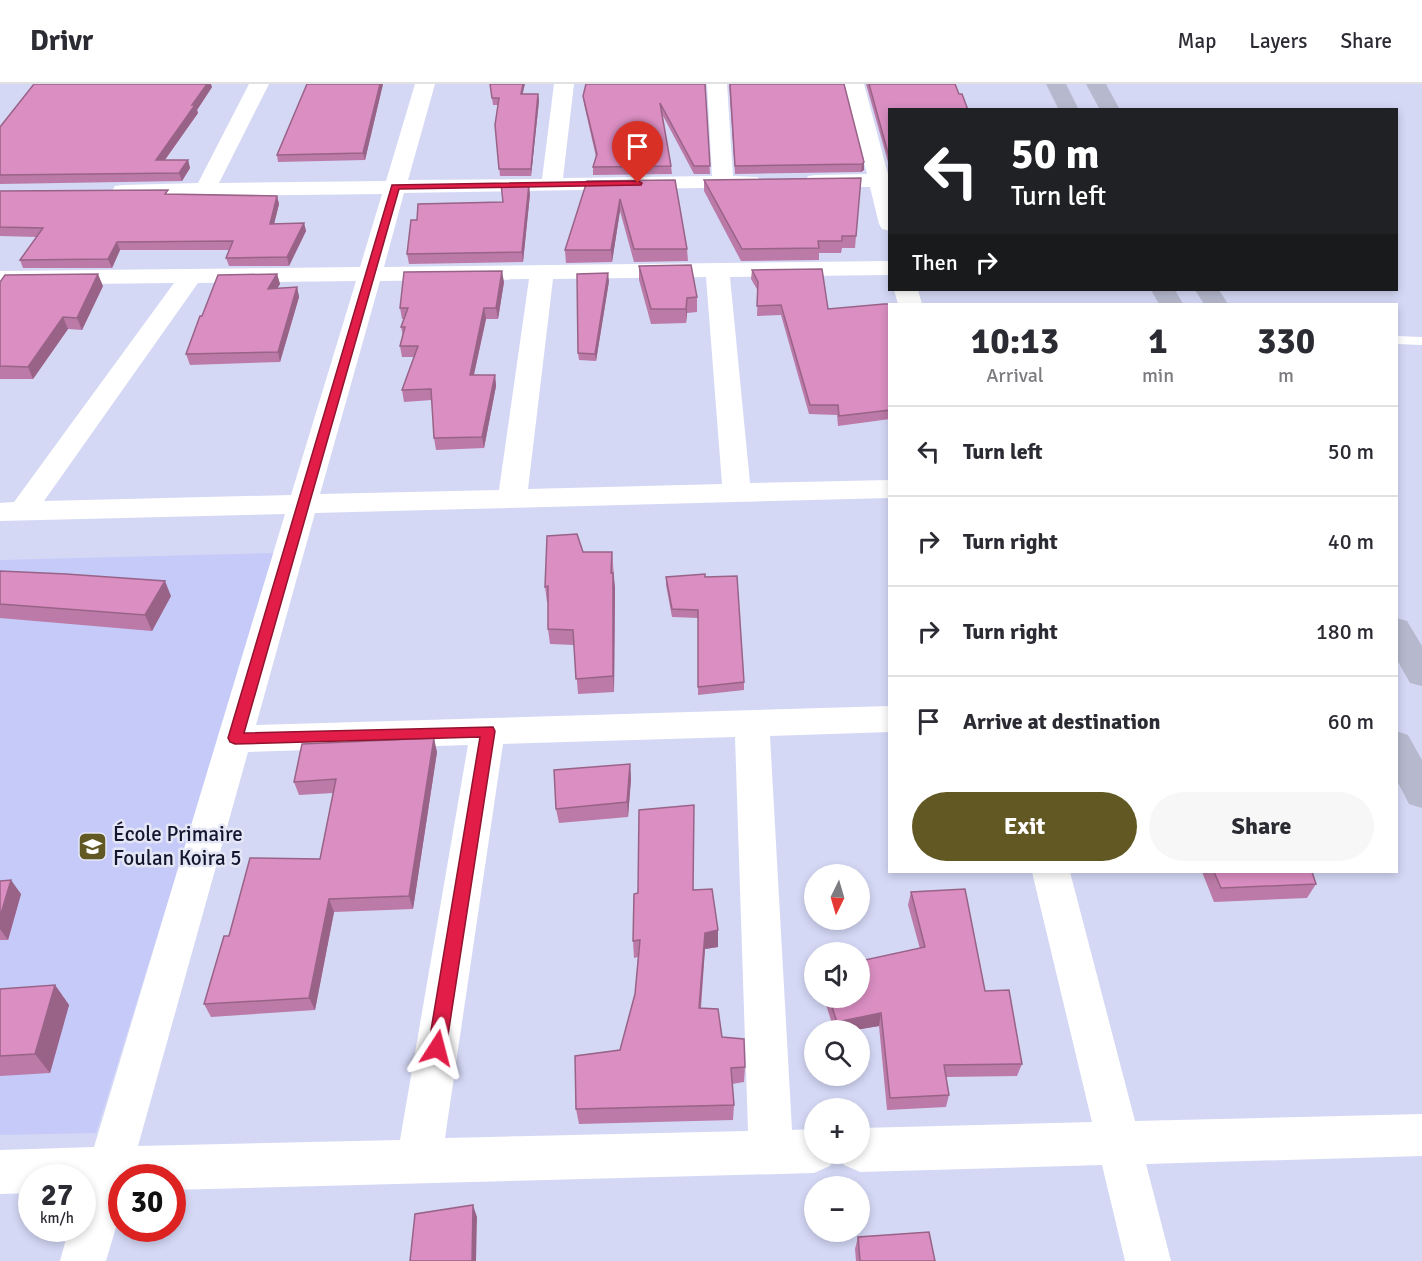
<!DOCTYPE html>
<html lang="en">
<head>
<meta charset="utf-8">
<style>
  :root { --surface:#fff; --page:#f7f7f7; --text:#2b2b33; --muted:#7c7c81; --line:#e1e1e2; --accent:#615824 }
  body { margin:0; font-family:Signika,sans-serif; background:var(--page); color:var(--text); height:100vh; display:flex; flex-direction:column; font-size:22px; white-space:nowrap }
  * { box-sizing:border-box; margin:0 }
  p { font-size:20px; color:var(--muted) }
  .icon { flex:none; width:33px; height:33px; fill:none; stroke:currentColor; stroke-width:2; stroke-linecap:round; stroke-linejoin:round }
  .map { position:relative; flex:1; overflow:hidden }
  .drawer { position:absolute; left:888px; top:219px; width:510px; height:570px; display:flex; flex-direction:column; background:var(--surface); border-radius:0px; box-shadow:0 3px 9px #0003 }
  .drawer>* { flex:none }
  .guide { position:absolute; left:888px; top:24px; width:510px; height:183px; border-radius:0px; box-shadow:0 3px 9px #0003; background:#202124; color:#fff; overflow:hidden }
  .needle { width:39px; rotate:185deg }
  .fabs { position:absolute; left:804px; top:780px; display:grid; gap:12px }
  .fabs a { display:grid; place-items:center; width:66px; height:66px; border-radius:50%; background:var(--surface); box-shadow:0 3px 9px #0003; font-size:30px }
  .speed { position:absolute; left:18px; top:1080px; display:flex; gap:12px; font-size:30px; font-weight:700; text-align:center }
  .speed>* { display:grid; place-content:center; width:78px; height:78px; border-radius:50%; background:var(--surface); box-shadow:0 3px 9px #0003; line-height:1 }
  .speed small { font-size:15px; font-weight:400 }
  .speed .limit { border:9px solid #d22; background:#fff; color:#111 }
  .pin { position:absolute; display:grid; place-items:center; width:51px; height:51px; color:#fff; margin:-62px -26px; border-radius:50% 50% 50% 0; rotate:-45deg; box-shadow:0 0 6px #0007 }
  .pin .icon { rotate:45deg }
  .me { position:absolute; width:66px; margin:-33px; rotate:9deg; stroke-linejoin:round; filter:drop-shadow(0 0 4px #0008) }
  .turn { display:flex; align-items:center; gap:21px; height:126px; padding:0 24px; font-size:27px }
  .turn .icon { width:78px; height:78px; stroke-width:2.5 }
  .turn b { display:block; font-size:42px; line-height:51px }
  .then { display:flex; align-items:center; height:57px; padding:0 24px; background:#0003; gap:12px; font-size:22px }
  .eta { display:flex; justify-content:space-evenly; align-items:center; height:102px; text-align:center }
  .eta b { font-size:36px; font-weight:700; line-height:42px }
  .button { display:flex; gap:12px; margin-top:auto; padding:12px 24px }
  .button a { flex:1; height:69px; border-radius:36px; background:var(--accent); color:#fff; font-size:24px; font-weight:700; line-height:69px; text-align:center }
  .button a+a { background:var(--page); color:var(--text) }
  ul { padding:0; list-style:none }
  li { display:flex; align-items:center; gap:18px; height:90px; padding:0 24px; border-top:2px solid var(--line) }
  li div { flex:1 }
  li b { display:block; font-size:22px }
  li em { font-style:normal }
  header { display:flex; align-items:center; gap:36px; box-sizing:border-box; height:84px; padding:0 30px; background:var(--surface); border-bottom:2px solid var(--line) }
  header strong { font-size:28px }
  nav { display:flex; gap:33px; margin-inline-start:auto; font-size:21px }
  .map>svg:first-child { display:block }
  .built { fill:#c5caf9 }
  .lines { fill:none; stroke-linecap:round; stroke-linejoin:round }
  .service { fill:#fff; fill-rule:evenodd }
  .minor { fill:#fff; fill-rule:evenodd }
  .secondary { fill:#b6b8cd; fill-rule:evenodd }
  .wall { fill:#bb7aa7 }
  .shaded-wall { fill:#996388 }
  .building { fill:#da8ec2; stroke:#996388; stroke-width:1.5 }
  .route { fill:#e11d48; stroke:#92132f; stroke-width:1.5 }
  .labels { text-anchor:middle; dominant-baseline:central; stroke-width:5; stroke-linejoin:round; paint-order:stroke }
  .poi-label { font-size:21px; fill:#15162f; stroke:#e4e6f5; text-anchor:start }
</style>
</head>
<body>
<header>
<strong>Drivr</strong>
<nav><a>Map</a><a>Layers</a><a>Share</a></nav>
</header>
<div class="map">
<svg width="1422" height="1177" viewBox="0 0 1422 1177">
  <rect width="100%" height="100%" fill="#d4d8f5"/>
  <!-- built -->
  <path class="built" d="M276,469L96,1049L0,1051V476Z"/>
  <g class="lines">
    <!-- service -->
    <path class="service" d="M1396,252L1422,253V261L1396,260Z"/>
    <!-- minor -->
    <g class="minor">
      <path d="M249,0H269L219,99L386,97L415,0H435L408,96L542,95L554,0H574L563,94L712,92L707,0H727L733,92L758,93L761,98L758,103L404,109L384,183L890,177V191L730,193L750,399L890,396V414L315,429L256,641L890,622V648L770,652L792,1046L814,1045V1070H835L830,1082L814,1089L172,1106V1094H122V1123L106,1177H60L69,1144H82V1094H32V1109L0,1110V1066L94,1063L285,430L0,437V419L14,418L174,199L0,201V187L360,183L382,110L123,113L115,112L112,107L115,102L123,101L198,99ZM706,193L722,400L528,405L553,195ZM529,195L499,406L320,410L380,197ZM356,197L291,411L44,417L198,199ZM735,653L748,1047L445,1054L503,660ZM468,661L400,1056L138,1062L248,668Z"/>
      <path d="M844,0H864L888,90H890V147L882,145L879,140L870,103H816L808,102L805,97L808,92L816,91L867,90Z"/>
      <path d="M894,206H918L922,220H898Z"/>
      <path d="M1032,788H1070L1135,1037L1422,1030V1072L1146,1080L1171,1177H1125L1102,1081L860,1088L844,1081L839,1070H860V1044L1092,1038Z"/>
    </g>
    <!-- secondary -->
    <g class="secondary">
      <path d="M1046,0H1066L1079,26H1059Z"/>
      <path d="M1086,0H1106L1120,26H1100Z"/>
      <path d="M1151,206H1175L1183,220H1159Z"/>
      <path d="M1195,206H1219L1228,220H1204Z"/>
      <path d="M1396,534L1407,537L1422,562V602L1410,599L1396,574Z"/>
      <path d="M1396,647L1408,651L1422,676V724L1409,720L1396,695Z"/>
    </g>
  </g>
  <!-- wall -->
  <g class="wall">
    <path d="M383,0L365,76L278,78L277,71Z"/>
    <path d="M490,0L523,10H538L539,17L531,92H500L495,41L498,21H493Z"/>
    <path d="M705,0L710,90H694L662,30L671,82L672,90L593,91V83L596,73L584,20L583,12Z"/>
    <path d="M729,0H844L864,86L861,88L735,90Z"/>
    <path d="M866,0H955L890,26V85Z"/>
    <path d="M212,3L197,26L198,29L165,76H188L190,84L182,97L0,100V43Z"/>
    <path d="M861,94L855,164H842L841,169H819V176L741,177L704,107V96Z"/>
    <path d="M675,96L687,165L688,177L634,178L620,127L612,178L566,179L565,166L587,97Z"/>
    <path d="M0,107L277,112L279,120L274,140L304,139L306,147L289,182H229L226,174L230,166H120L112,184H23L20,176L37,153L0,152Z"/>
    <path d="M530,110L523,178L409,180L407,170L503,118Z"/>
    <path d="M639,182L697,213V228L687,229L686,239L651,240L639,196Z"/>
    <path d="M752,186L828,225L890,220V335L838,342L837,331L809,330L781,231L757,232L758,207L751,195Z"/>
    <path d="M277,190L280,200L277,204L297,203L299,213L280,278L190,281L186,270L202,232Z"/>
    <path d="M609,197L596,277L579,276L578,269Z"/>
    <path d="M0,198L103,202L82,246L68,245L33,295H0Z"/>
    <path d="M504,198L498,235H486L474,291H495L496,302L484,364L436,366L434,354L432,316L404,318L402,306L414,273H402L400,262L403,252L401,243L404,235H402L400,224Z"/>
    <path d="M583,468H612L615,504L614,608L578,610L574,561L550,560L548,545V518H547L545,503Z"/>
    <path d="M0,487L171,512L152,547L0,534Z"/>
    <path d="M666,493H705L744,598V606L698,611V534L672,533L666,501Z"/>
    <path d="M437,668L413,825L334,828L315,926L211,933L204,920L229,852L320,775L333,709L299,711L294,698Z"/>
    <path d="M630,680L631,695L628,733L559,739L556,725Z"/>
    <path d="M694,721L693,806L718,846V863L705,865L701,924L722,953L745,983L744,998L732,1000L734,1021L733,1036L579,1040L576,1025L620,966L635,910L638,873L634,874L633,857L638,809Z"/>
    <path d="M1202,788H1312L1316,800L1307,814L1214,818Z"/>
    <path d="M0,797L21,810L8,856H0Z"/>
    <path d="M911,808L985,907L1022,980L1017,992L946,993L949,1011L946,1023L887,1026L879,942L855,946H834L824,914H860L920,865L908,821Z"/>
    <path d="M55,901L69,921L50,989L0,992V905Z"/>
    <path d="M858,1153L935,1177H856L855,1165Z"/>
  </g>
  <!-- shaded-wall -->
  <g class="shaded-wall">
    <path d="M207,0H211L212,3L197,26L198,29L159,84L156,76Z"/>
    <path d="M380,0H383L365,76L363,69Z"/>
    <path d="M523,0H525L521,17V10Z"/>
    <path d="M538,10L539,17L531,92V85Z"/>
    <path d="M188,76L190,84L182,97L179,89Z"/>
    <path d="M864,78V86L861,88L862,80Z"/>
    <path d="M529,100L530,110L523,178L522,168Z"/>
    <path d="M277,112L279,120L272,148L270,140Z"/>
    <path d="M620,115V127L612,178L611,166Z"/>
    <path d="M304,139L306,147L289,182L287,173Z"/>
    <path d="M117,158L120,166L112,184L108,175Z"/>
    <path d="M502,187L504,198L498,235L496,224Z"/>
    <path d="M608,189L609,197L596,277L595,270Z"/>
    <path d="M98,190L103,202L82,246L77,234Z"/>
    <path d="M277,190L280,200L271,215L268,205Z"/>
    <path d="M297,203L299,213L280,278L278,268Z"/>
    <path d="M687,214V229L686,239V225Z"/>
    <path d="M484,224L486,235L471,303L470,291Z"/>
    <path d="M63,233L68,245L33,295L28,283Z"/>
    <path d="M495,291L496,302L484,364L482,353Z"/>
    <path d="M613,489L615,504L614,608L613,592Z"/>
    <path d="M165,497L171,512L152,547L145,531Z"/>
    <path d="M434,654L437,668L413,825L409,812Z"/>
    <path d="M630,680L631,695L628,733L627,718Z"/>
    <path d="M11,796L21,810L8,856L0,845V833Z"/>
    <path d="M329,815L334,828L315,926L309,914Z"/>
    <path d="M718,846V863L705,865L699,940V924L705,849Z"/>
    <path d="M55,901L69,921L50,989L35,970Z"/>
    <path d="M881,929L879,942L855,946H835L837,938Z"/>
    <path d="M473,1121L477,1133L476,1177H472Z"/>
  </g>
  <!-- building -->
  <g class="building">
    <path d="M34,0H207L192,21H195L156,76H188L179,89L0,91V43Z"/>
    <path d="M307,0H380L363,69L277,71Z"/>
    <path d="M490,0H523L521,10H538L531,85H499L495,41L499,14H492Z"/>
    <path d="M586,0H705L710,82H694L660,19L671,82L593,83L597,70L583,12Z"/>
    <path d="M730,0H844L864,78L862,80L735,82Z"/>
    <path d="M869,0H955L959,10H962L968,26H890V76Z"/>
    <path d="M861,94L856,152H842V157H818L819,164L742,165L704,96Z"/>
    <path d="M675,96L687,165H634L620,115L611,166H565L587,97Z"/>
    <path d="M501,100H529L522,168L407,170L411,136H417L418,120L503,118Z"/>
    <path d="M168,106L165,110L277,112L270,140L304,139L287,173L226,174L233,157L117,158L108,175L20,176L43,144L0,143V107Z"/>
    <path d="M691,181L697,213L687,214L686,225H651L639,182Z"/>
    <path d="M822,185L828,225L884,220H894H890V326L839,332L838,321H810L781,221L757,222L758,198L752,186Z"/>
    <path d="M502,187L496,224H484L470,291H495L482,353L434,354L431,305L402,306L418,262H400L405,243H401L408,224H400L404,188Z"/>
    <path d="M608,189L595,270L578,269L577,190Z"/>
    <path d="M98,190L77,234L63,233L28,283L0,282V198L5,191Z"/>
    <path d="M277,190L268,205L297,203L278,268L186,270L200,232H202L218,191Z"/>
    <path d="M577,450L583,468H612L611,489H613V592L576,595L573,546L548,545V502L545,503L547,452Z"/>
    <path d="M0,487L66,490L165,497L145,531L0,520Z"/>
    <path d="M705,490V493L737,492L744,598L698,603V526L672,525L666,493Z"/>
    <path d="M434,654L409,812L329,815L309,914L204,920L224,852H229L250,774L320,775L336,695L294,698L302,660Z"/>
    <path d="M630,680L627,718L556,725L554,686Z"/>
    <path d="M694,721L693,806L712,805L718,846L705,849L699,924L718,925L722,953L744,955L745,983L731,984L734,1021L576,1025L575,972L620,966L635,910L640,856L633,857L634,810L638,809L639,726Z"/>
    <path d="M1214,788H1312L1316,800L1221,804Z"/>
    <path d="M11,796L0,833V797Z"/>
    <path d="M965,805L985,907L1009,906L1022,980L944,981L949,1011L890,1014L881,929L837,938L829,914H860V877L925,863L911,808Z"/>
    <path d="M55,901L35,970L0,972V905Z"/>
    <path d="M473,1121L472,1177H410L415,1130Z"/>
    <path d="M929,1148L935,1177H860L858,1153Z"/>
  </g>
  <!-- route -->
  <path class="route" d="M638,97L642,99L641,101L399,105L244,649L493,643L495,647L446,964L443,969L437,972L431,969L428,964L480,653L235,660L230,658L228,654L392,101Z"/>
  <!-- icons -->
  <defs>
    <symbol id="school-square" viewBox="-11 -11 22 22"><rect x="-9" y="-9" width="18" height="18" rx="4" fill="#615824" stroke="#e4e6f5"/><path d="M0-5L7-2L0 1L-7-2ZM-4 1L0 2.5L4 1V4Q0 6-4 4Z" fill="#fff"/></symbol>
  </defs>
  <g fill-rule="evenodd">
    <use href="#school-square" x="76" y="746" width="33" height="33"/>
  </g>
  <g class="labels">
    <!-- poi labels -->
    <g class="poi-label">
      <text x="113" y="750">École Primaire<tspan x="113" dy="24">Foulan Koira 5</tspan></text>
    </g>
  </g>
</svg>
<div class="fabs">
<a><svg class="needle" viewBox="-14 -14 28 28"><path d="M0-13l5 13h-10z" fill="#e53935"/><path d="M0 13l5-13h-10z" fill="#7c7c81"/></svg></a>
<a><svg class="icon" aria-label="sound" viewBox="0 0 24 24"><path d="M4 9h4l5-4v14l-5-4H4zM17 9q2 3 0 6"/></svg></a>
<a><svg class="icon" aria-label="search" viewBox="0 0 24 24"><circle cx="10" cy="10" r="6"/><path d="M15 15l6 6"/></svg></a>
<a>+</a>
<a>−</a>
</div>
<div class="speed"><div>27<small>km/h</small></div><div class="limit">30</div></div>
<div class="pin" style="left:638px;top:99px;background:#d93025"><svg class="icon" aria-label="arrive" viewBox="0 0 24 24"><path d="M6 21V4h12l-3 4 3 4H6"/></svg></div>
<svg class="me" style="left:437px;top:964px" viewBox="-20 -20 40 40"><path d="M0-17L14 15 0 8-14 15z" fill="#e11d48" stroke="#fff" stroke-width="4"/></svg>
<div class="guide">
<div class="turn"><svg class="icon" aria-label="left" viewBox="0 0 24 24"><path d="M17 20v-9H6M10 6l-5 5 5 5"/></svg><div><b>50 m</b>Turn left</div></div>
<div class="then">Then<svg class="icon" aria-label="right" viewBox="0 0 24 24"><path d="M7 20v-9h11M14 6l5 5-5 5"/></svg></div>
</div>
<section class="drawer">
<div class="eta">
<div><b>10:13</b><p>Arrival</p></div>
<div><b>1</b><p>min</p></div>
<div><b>330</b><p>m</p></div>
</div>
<ul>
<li><svg class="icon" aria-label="left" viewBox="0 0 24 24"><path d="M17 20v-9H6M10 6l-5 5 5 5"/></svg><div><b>Turn left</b></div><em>50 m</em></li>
<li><svg class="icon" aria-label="right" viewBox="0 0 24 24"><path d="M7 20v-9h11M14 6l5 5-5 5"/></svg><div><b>Turn right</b></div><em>40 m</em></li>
<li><svg class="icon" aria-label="right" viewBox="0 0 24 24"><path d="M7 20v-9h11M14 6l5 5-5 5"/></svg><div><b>Turn right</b></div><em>180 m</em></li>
<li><svg class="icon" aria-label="arrive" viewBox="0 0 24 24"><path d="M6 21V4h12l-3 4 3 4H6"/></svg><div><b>Arrive at destination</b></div><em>60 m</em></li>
</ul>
<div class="button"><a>Exit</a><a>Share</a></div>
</section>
</div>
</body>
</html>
